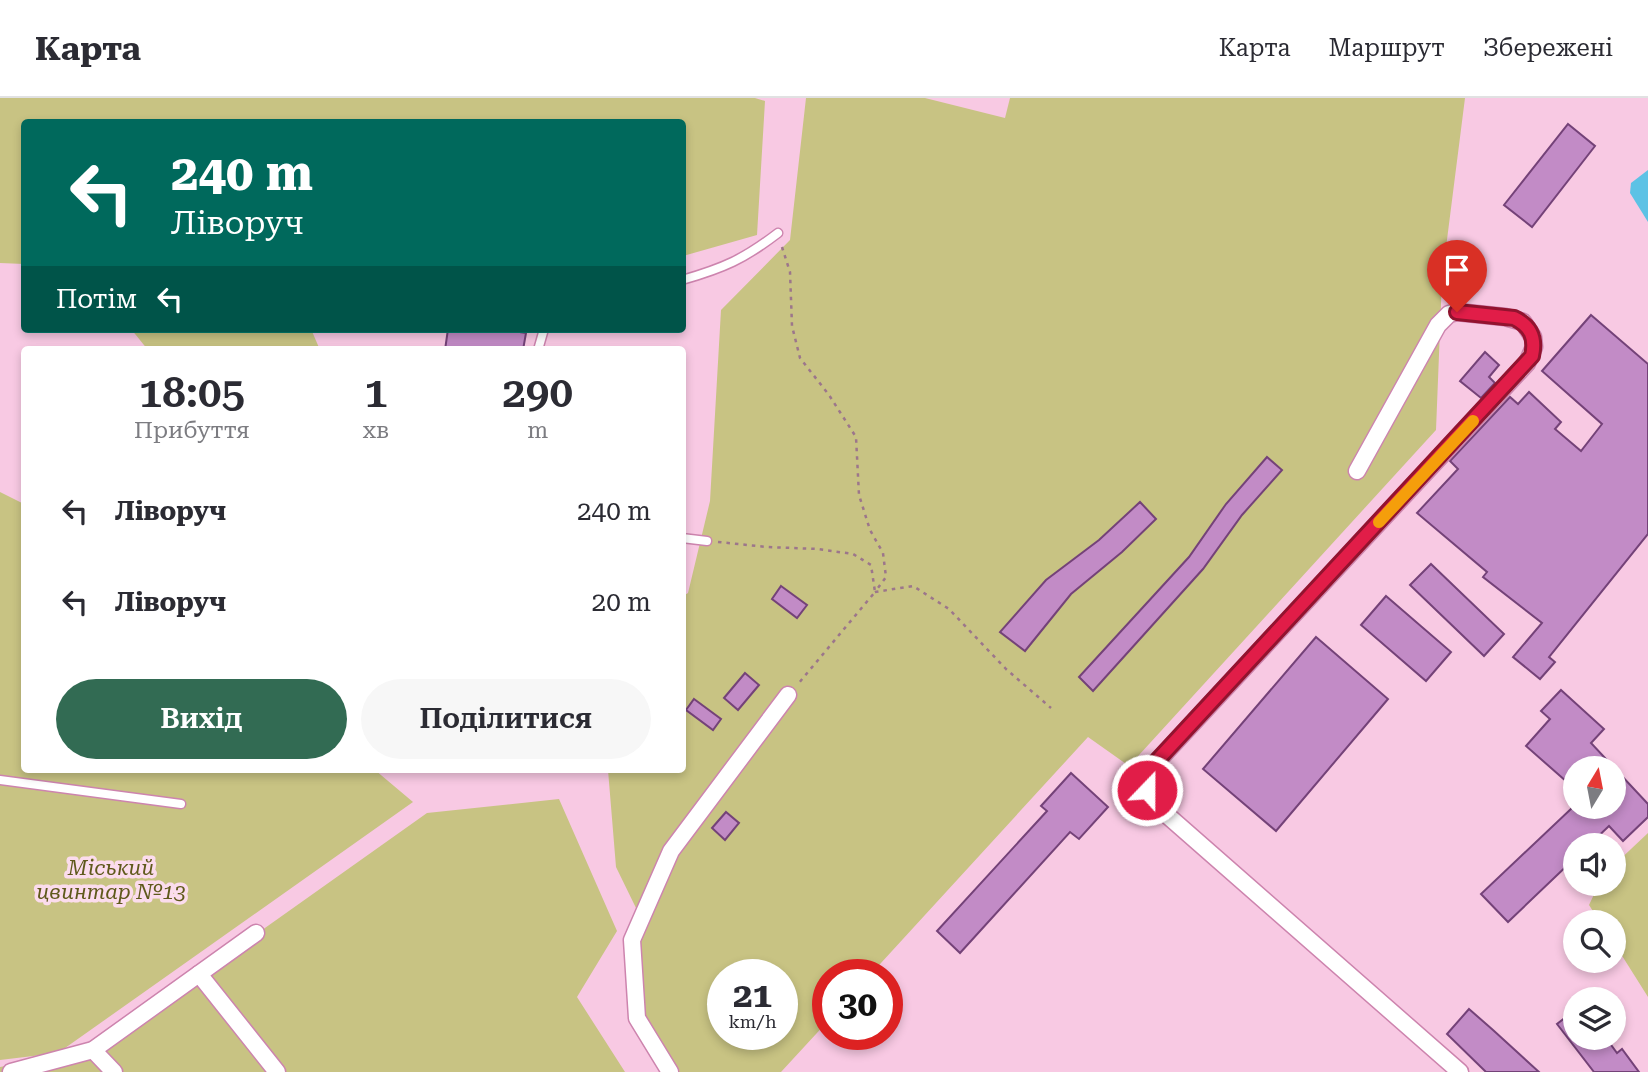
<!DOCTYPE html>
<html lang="uk">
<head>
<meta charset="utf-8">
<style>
  :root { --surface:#fff; --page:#f7f7f7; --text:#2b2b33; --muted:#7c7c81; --line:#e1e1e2; --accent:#326b53 }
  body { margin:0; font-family:"Roboto Serif",serif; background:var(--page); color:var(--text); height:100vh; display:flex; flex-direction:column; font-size:26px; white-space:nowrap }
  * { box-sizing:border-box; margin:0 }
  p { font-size:23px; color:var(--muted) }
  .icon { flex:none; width:38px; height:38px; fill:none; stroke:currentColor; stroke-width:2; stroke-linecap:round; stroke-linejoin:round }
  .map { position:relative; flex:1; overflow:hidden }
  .panel { position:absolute; left:21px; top:248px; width:665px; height:427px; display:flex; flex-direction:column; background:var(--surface); border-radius:7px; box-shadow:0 4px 10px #0003 }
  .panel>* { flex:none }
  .hud { position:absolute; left:21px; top:21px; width:665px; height:214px; border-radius:7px; box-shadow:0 4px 10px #0003; background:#00695c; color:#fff; overflow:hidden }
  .needle { width:46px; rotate:10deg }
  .tools { position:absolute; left:1563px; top:658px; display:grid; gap:14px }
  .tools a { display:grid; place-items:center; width:63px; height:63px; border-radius:50%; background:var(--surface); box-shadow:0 4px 10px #0003; font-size:35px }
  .speed { position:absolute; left:707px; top:861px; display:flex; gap:14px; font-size:35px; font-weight:700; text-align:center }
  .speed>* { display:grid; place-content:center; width:91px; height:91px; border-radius:50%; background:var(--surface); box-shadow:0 4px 10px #0003; line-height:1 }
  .speed small { font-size:18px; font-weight:400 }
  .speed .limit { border:10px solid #d22; background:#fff; color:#111 }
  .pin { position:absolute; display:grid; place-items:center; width:60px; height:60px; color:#fff; margin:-72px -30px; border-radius:50% 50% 50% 0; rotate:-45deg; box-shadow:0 0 7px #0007 }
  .pin .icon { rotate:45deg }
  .me { position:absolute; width:77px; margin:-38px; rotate:22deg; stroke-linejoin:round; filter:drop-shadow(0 0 5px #0008) }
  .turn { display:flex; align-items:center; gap:24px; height:147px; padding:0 35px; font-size:32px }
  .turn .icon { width:91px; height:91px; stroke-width:2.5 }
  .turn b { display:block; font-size:49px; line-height:60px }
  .then { display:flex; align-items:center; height:66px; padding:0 35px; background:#0003; gap:14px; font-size:26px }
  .eta { display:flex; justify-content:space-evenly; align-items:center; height:119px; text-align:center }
  .eta b { font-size:42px; font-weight:600; line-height:49px }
  .button { display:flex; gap:14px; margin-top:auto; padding:14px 35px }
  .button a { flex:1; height:80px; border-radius:42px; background:var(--accent); color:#fff; font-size:28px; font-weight:600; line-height:80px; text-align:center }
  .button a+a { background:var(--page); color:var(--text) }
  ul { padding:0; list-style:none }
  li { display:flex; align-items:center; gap:21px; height:91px; padding:0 35px }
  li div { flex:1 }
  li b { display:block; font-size:26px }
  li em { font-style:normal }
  header { display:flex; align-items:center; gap:42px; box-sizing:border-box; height:98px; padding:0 35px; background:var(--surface); border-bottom:2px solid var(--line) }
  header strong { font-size:33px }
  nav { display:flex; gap:38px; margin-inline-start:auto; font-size:24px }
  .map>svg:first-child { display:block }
  .green { fill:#c8c383; fill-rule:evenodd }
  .water { fill:#5dc2e5 }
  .building { fill:#c28bc6; stroke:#744278; stroke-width:2 }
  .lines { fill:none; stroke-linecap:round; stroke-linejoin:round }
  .service-casing { stroke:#cd84ae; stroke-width:11 }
  .minor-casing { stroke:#cd84ae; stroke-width:19 }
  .path { stroke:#9c768b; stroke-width:2.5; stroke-dasharray:3.5 5; stroke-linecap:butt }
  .service { stroke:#fff; stroke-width:8 }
  .minor { stroke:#fff; stroke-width:16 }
  .route-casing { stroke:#92132f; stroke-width:18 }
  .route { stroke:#e11d48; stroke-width:12 }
  .slow { stroke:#f59e0b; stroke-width:12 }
  .labels { text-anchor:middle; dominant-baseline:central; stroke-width:7; stroke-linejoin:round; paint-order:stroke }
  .park-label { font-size:21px; font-style:italic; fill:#5f591b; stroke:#fbdced }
</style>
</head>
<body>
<header>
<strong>Карта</strong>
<nav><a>Карта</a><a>Маршрут</a><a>Збережені</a></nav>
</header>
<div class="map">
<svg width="1648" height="974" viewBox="0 0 1648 974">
  <rect width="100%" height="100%" fill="#f8c9e3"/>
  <!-- green -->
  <g class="green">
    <path d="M0,0H755L765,3L757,137L683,158L682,24H24V166L0,165Z"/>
    <path d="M806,0H925L1005,20L1010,0H1465L1442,181L1436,332L1129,668L1088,639L870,877H828V923L781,974H663L642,946L636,810L616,769L608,672H682L683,498L688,495L710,403L721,212L790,142ZM723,877H782V936H723Z"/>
    <path d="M131,231H311L320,252H148Z"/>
    <path d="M0,394L24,406V672H375L413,704L58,955L0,962Z"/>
    <path d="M559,701L617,833L577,899L625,974H0V969L93,952L427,715Z"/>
    <path d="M1648,735V899L1614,845V824H1600L1589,807L1599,786H1614V767Z"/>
  </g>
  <!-- water -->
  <path class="water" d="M1648,72V124L1630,95L1631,85Z"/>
  <!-- building -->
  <g class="building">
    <path d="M1568,26L1595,48L1532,129L1504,107Z"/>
    <path d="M1591,217L1648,266V436L1549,559L1555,564L1540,581L1513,559L1542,525L1483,479L1487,474L1417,415L1458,371L1450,363L1510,299L1518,306L1529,294L1561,324L1555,331L1581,353L1602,326L1542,273Z"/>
    <path d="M448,231H500L526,235L523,252H445Z"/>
    <path d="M1485,254L1499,267L1489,279L1495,285L1481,300L1460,283Z"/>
    <path d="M1267,359L1282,372L1242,417L1203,471L1093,593L1079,579L1189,459L1226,406Z"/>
    <path d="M1140,404L1156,421L1122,454L1071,496L1025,553L1000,534L1046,482L1099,442Z"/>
    <path d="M1431,466L1504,536L1484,558L1410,487Z"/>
    <path d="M781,488L807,507L797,520L772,501Z"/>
    <path d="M1386,498L1451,554L1426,583L1361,527Z"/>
    <path d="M1316,539L1388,601L1276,733L1203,671Z"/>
    <path d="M745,575L759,587L738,612L724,600Z"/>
    <path d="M1561,592L1604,631L1591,645L1648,706V719L1623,743L1609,728L1589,747H1575V760L1508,824L1481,796L1573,709H1614V670H1575V691L1526,648L1550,621L1541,613Z"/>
    <path d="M694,601L721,621L713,632L686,612Z"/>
    <path d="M1071,675L1108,709L1079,741L1070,734L960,855L937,833L1047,713L1041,708Z"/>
    <path d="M726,714L739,725L725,742L712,730Z"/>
    <path d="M1469,911L1493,932L1539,974H1486L1447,936Z"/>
    <path d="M1575,912V940H1606L1617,955L1622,951L1639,974H1594L1557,926Z"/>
  </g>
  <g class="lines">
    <defs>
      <g id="service">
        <path d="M682,182C724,170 744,161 778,135"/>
        <path d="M538,252L544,231"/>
        <path d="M682,440L707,443"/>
        <path d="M0,682L181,706"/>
      </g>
      <g id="minor">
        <path d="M1357,373L1438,227L1449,216L1457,214L1505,219L1523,224L1533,239L1534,249L1527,265L1152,669C1147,681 1147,690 1151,703L1460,974"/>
        <path d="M199,876L277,974"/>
        <path d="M93,952L114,974"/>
        <path d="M11,974L93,952L256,835"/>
        <path d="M670,974L637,920L632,842L671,753L788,597"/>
      </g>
    </defs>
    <!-- service casing -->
    <use href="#service" class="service-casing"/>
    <!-- minor casing -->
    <use href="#minor" class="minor-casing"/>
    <!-- path -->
    <g class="path">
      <path d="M782,149L790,174L792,228L800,260L829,297L856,339L859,397L870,432L883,455L886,479L875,494"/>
      <path d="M718,444L767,449L818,451L853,456L871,467L875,494L798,586"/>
      <path d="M875,494L913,488L949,511L1006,571L1051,610"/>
    </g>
    <!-- service -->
    <use href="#service" class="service"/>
    <!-- minor -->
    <use href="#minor" class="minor"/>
  </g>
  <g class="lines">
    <defs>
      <path id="route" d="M1147,692L1148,680L1152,668L1532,258C1536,240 1531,228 1514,220L1457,214"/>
    </defs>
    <!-- route casing -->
    <use href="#route" class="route-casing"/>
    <!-- route -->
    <use href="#route" class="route"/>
    <!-- slow -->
    <path class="slow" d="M1379,424L1473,323"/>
  </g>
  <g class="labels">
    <!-- park labels -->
    <g class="park-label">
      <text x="111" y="770">Міський<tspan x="111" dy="24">цвинтар №13</tspan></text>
    </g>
  </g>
</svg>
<div class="tools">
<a><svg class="needle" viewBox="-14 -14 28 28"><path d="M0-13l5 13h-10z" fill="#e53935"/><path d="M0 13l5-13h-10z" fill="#7c7c81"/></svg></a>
<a><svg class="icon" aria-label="sound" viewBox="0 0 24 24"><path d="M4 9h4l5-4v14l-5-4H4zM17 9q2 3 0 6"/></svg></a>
<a><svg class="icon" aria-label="search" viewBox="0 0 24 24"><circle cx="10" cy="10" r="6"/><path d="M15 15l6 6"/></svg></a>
<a><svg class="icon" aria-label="layers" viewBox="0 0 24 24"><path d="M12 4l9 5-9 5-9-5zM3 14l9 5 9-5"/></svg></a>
</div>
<div class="speed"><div>21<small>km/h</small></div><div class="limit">30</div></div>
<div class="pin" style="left:1457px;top:214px;background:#d93025"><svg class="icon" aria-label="arrive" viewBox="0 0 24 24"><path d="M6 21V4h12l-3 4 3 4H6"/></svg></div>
<svg class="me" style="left:1147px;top:692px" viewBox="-20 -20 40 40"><circle r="17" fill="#e11d48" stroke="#fff" stroke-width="3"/><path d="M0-11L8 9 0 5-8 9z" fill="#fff"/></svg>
<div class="hud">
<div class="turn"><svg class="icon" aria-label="left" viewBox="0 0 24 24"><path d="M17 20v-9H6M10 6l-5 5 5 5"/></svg><div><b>240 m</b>Ліворуч</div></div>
<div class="then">Потім<svg class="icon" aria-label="left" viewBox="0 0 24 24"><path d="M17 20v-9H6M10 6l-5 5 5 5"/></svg></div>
</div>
<section class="panel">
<div class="eta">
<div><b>18:05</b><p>Прибуття</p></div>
<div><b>1</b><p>хв</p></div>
<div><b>290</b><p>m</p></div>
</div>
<ul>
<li><svg class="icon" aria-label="left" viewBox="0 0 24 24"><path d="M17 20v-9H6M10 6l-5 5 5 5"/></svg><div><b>Ліворуч</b></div><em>240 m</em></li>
<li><svg class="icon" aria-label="left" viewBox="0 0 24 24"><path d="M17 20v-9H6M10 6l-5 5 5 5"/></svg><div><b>Ліворуч</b></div><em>20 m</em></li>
</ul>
<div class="button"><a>Вихід</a><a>Поділитися</a></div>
</section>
</div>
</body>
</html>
